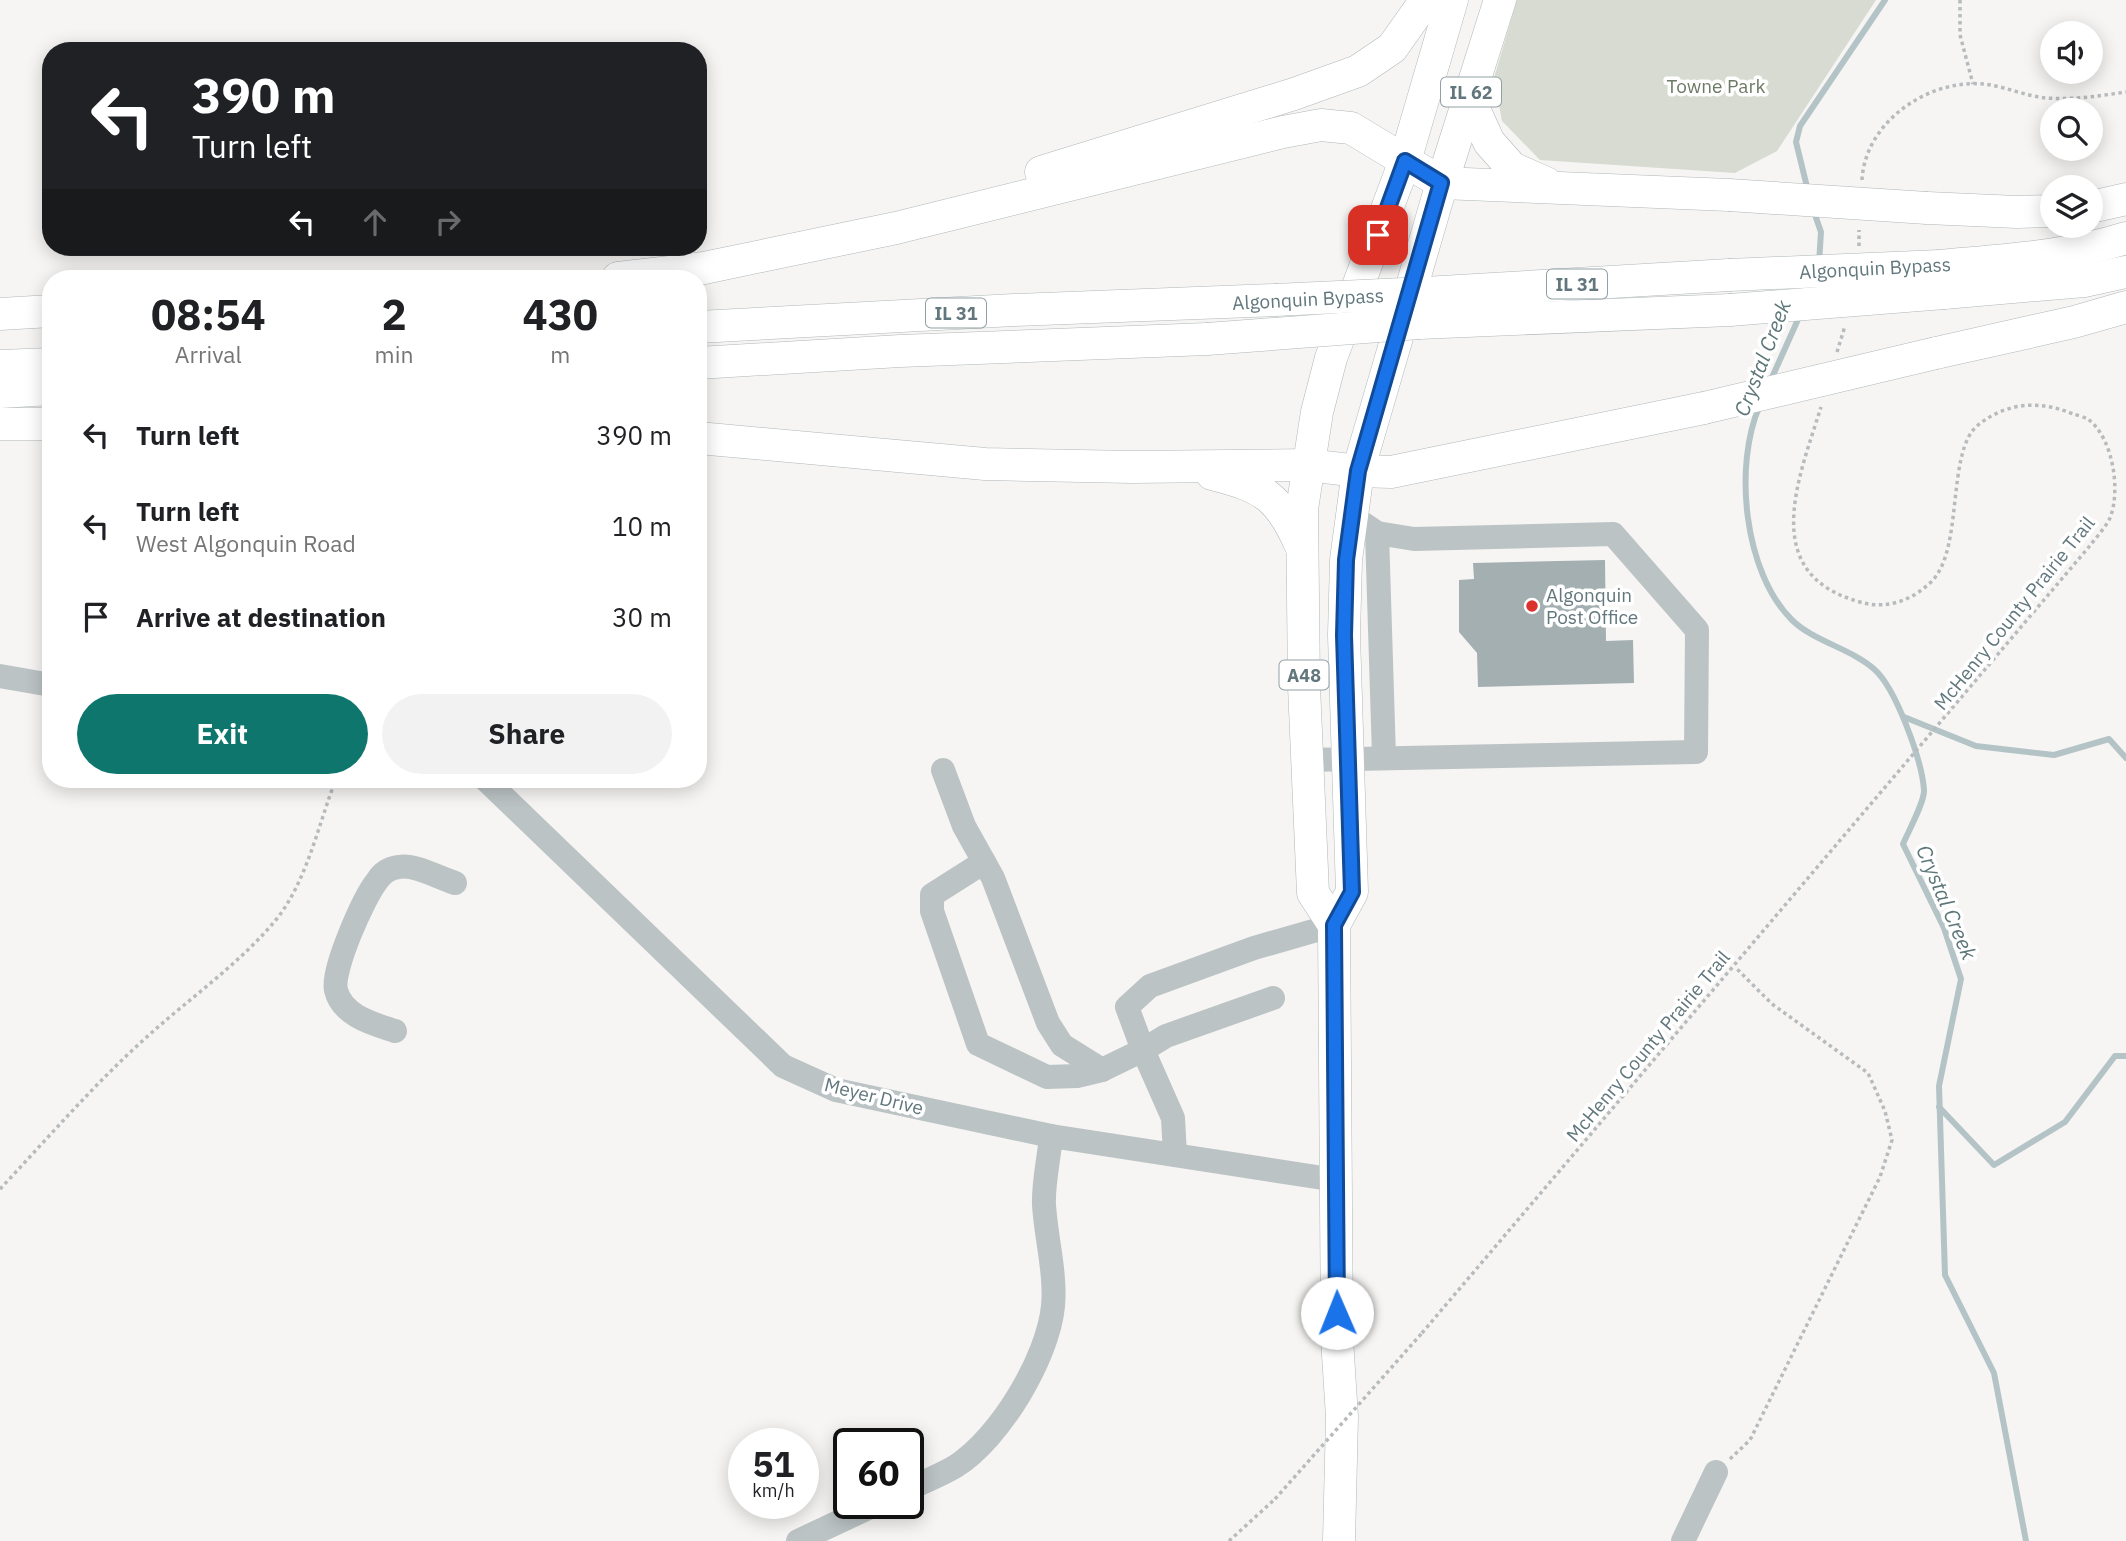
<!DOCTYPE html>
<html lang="en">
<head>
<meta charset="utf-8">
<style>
  :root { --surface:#fff; --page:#f2f2f2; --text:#202124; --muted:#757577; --accent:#0f766e }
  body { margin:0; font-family:"IBM Plex Sans",sans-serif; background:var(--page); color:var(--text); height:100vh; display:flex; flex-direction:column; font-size:26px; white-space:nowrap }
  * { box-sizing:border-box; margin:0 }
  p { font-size:23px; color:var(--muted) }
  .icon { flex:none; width:38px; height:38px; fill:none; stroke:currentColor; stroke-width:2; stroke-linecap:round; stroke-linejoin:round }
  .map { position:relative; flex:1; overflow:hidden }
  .side { position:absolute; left:42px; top:270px; width:665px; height:518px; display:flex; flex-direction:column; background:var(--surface); border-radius:28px; box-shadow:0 4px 18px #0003 }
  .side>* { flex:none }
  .hud { position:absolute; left:42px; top:42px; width:665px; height:214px; border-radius:28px; box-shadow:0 4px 18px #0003; background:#202124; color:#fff; overflow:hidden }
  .fabs { position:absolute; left:2040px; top:21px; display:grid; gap:14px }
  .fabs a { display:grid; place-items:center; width:63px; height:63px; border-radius:50%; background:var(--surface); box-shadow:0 4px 18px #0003; font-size:35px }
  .speed { position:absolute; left:728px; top:1428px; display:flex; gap:14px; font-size:35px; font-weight:700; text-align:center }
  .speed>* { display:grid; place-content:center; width:91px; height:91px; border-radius:50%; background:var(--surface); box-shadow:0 4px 18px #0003; line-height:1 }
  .speed small { font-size:18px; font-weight:400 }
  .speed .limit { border:4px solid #111; border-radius:10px; background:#fff; color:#111 }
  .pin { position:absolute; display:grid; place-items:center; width:60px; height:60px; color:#fff; margin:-30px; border-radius:14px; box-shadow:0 4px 10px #0006 }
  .me { position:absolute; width:77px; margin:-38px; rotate:359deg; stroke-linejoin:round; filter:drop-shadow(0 0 5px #0008) }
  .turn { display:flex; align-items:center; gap:24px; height:147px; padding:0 35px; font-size:32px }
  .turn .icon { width:91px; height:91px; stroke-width:2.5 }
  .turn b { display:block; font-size:49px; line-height:60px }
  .lanes { display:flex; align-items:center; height:66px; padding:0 35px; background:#0003; justify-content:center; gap:35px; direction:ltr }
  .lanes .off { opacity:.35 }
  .eta { display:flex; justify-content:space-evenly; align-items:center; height:119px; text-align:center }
  .eta b { font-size:42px; font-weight:700; line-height:49px }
  .cta { display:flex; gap:14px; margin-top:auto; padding:14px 35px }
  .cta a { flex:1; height:80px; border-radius:42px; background:var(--accent); color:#fff; font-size:28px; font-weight:700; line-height:80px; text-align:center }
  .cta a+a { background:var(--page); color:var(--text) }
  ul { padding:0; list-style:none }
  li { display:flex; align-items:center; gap:21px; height:91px; padding:0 35px }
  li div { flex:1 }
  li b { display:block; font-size:26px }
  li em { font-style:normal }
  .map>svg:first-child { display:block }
  .green { fill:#d7dbd2 }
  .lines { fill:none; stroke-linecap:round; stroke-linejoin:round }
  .stream { stroke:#b4c4c6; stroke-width:6 }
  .building { fill:#a4afb2 }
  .major-casing { stroke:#b0b7b9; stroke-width:33 }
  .path { stroke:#b7bbbd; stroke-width:3.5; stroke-dasharray:3.5 3.5; stroke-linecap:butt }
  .minor { stroke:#bcc3c5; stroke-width:24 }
  .major { stroke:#fff; stroke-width:32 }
  .major-bridge-casing { stroke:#b0b7b9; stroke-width:33; stroke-linecap:butt }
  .path-bridge { stroke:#b7bbbd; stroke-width:3.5; stroke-dasharray:3.5 3.5; stroke-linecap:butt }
  .major-bridge { stroke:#fff; stroke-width:32 }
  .route-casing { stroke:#114b97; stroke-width:18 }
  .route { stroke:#1a73e8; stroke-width:12 }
  .poi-dot { fill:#db322e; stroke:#fff; stroke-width:2.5 }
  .labels { text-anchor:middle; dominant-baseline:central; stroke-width:7; stroke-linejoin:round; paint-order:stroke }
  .shield { fill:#fff; stroke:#91a0a4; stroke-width:2 }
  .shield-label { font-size:18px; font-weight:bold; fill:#62777d }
  .park-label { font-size:19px; fill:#6d7a65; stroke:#fff }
  .street-label { font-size:19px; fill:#62777d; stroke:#fff }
  .poi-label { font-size:19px; fill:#62777d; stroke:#fff; text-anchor:start }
  .water-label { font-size:21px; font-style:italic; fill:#5d7678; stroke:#fff }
</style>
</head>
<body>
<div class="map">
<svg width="2126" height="1541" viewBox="0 0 2126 1541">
  <rect width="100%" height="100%" fill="#f6f5f3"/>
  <!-- green -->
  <path class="green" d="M1517,0H1876L1777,151L1735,173L1540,160L1502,121L1494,78Z"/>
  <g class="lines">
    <!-- stream -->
    <g class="stream">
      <path d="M1808,191L1796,142L1800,126L1885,0"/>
      <path d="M1814,212L1821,232L1819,263"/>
      <path d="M1770,382L1800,315"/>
      <path d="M1760,405C1733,465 1744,573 1792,620C1813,641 1852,649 1874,669C1896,688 1922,761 1924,790C1925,801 1908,832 1903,844L1944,928L1961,979L1939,1086L1945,1275L1994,1373L2026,1541"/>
      <path d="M1904,717L1976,746L2054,755L2109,739L2126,758"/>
      <path d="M1939,1107L1994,1165L2065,1122L2115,1056H2126"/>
    </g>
  </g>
  <!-- building -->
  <path class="building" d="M1605,560L1606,641L1633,640L1634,683L1478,687L1477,653L1459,632V580L1474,579L1473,563Z"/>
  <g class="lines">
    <defs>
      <g id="major">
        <path d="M1469,98L1489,142L1512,168L1546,183"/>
        <path d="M1041,172L1294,94L1358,71L1392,48L1426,0"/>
        <path d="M2091,207L2126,199"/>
        <path d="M1927,208L2017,212L2053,211"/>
        <path d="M1940,266C2002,260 2066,257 2126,238"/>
        <path d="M618,278L704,268L896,228L1283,132L1321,125L1351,128L1442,183L1729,195"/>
        <path d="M1425,293L1729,275"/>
        <path d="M1944,293L2084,281L2126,272"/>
        <path d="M0,314L51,311"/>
        <path d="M1419,323L1730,310"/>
        <path d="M698,327L1014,310L1275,300"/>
        <path d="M1936,353L2074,322L2126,307"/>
        <path d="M698,363L900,351L1207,339"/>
        <path d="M0,366L51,364"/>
        <path d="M0,392L51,389"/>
        <path d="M0,424H51"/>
        <path d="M698,438L985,464L1132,467L1308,465L1358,471L1391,472L1704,408"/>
        <path d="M1212,474C1263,487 1279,496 1300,544"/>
        <path d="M1334,925L1313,893L1304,686L1302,509L1317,412L1331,358L1405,161L1452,0"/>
        <path d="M1339,1541L1342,1417L1337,1339L1334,925L1352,892L1344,635L1346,560L1358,471L1442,183L1500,0"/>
      </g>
    </defs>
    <!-- major casing -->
    <use href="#major" class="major-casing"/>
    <!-- path -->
    <g class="path">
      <path d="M1960,0V35L1973,84"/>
      <path d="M1862,180C1865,122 1928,79 1983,84C2004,86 2025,96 2046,98C2073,100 2099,96 2126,92"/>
      <path d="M1859,246V230"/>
      <path d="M1837,352L1845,326"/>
      <path d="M0,1189C49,1137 95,1083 149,1035C190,998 239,964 275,921C307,882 318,825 336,779"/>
      <path d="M1422,1333L2088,548C2095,539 2105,528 2110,518C2121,490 2113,438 2088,419C2084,417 2077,415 2073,414C2040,400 2007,402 1978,425C1946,451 1964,548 1932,581C1913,600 1887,610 1860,602C1757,574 1799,478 1821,407"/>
      <path d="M1730,1459L1750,1440L1880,1177L1892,1140L1885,1111L1868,1073L1772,1004L1735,967"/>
      <path d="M1229,1541L1275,1499"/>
    </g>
    <!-- minor -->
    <g class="minor">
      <path d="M1377,533L1384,757"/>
      <path d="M0,676L51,685"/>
      <path d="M1306,760L1696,752L1697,630L1613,534L1414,539L1377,533L1352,516"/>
      <path d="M943,770L964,826L993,878L1048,1023L1062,1045L1102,1070L1143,1050L1173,1118L1175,1155"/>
      <path d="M485,779L783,1066L836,1090L1051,1136L1336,1180"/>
      <path d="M984,862L932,895V911L978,1044L1047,1077L1077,1076L1102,1070"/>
      <path d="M1273,998L1166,1036L1143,1050L1127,1007L1150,986L1254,948L1334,925"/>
      <path d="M395,1031C374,1024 342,1016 336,990C331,971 364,897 377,881C382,873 389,868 399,867C415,864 439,878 455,883"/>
      <path d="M908,1489C924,1482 941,1475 956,1466C1000,1438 1048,1358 1053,1306C1056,1273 1046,1238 1044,1205C1043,1183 1049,1159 1051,1136"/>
      <path d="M798,1541L879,1503"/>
      <path d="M1683,1541L1716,1472"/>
    </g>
    <!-- major -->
    <use href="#major" class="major"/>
    <defs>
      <g id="major-bridge">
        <path d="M1729,195L1927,208"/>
        <path d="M1729,275L1940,266"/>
        <path d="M1275,300L1425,293"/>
        <path d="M1730,310L1944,293"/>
        <path d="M1207,339L1419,323"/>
        <path d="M1704,408L1936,353"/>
      </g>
    </defs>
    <!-- major-bridge casing -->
    <use href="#major-bridge" class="major-bridge-casing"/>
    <!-- path-bridge -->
    <path class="path-bridge" d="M1275,1499L1422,1333"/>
    <!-- major-bridge -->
    <use href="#major-bridge" class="major-bridge"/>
  </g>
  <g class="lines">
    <defs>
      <path id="route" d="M1337,1313L1334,925L1352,892L1344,635L1346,560L1358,471L1441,183L1405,161L1378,235"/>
    </defs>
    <!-- route casing -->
    <use href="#route" class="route-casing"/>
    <!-- route -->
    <use href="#route" class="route"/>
  </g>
  <!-- markers -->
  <circle class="poi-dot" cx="1532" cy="606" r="7"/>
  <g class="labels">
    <!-- shield labels -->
    <g class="shield">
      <rect x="1441" y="77.5" width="60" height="29" rx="5"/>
      <rect x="1547" y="269.5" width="60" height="29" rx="5"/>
      <rect x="926" y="298.5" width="60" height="29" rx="5"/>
      <rect x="1279.5" y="660.5" width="49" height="29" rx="5"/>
    </g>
    <g class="shield-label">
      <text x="1471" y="92">IL 62</text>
      <text x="1577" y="284">IL 31</text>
      <text x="956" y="313">IL 31</text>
      <text x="1304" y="675">A48</text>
    </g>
    <!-- park labels -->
    <g class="park-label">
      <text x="1716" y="86">Towne Park</text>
    </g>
    <!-- street labels -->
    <g class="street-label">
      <text transform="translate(1875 268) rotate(-3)">Algonquin Bypass</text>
      <text transform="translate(1308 299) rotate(-3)">Algonquin Bypass</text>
      <text transform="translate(2014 613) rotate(-51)">McHenry County Prairie Trail</text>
      <text transform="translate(1648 1046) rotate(-50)">McHenry County Prairie Trail</text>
      <text transform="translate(874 1096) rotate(14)">Meyer Drive</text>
    </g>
    <!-- poi labels -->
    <g class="poi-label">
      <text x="1546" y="595">Algonquin<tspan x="1546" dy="22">Post Office</tspan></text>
    </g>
    <!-- water labels -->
    <g class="water-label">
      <text transform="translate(1762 358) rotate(-69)">Crystal Creek</text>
      <text transform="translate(1947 902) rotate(67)">Crystal Creek</text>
    </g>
  </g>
</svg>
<div class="fabs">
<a><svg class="icon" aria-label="sound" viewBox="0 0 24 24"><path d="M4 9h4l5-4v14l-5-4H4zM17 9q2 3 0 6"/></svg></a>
<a><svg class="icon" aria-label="search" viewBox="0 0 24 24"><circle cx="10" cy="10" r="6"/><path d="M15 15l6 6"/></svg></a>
<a><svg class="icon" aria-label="layers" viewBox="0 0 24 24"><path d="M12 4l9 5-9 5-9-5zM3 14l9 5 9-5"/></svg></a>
</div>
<div class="speed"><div>51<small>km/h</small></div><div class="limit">60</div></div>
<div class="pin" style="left:1378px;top:235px;background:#d93025"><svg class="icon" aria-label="arrive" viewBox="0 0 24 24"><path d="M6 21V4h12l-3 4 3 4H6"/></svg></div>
<svg class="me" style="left:1337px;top:1313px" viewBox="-20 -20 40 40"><circle r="19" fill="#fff"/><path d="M0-13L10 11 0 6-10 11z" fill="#1a73e8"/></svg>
<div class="hud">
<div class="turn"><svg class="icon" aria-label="left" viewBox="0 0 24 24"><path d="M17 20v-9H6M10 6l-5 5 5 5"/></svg><div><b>390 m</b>Turn left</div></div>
<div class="lanes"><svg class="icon" aria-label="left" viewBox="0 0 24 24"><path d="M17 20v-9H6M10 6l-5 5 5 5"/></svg><svg class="icon off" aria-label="ahead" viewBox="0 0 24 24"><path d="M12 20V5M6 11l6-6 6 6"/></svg><svg class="icon off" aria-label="right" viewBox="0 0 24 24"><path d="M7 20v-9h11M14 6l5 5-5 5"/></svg></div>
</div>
<section class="side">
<div class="eta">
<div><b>08:54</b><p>Arrival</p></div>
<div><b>2</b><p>min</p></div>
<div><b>430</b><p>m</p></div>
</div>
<ul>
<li><svg class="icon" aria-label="left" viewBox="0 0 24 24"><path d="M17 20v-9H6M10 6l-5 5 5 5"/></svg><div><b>Turn left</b></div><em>390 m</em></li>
<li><svg class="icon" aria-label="left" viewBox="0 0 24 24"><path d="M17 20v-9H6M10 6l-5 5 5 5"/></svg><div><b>Turn left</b><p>West Algonquin Road</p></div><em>10 m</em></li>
<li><svg class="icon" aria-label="arrive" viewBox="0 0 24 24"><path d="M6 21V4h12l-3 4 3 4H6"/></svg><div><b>Arrive at destination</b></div><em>30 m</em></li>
</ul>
<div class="cta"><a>Exit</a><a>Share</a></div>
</section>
</div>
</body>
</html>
